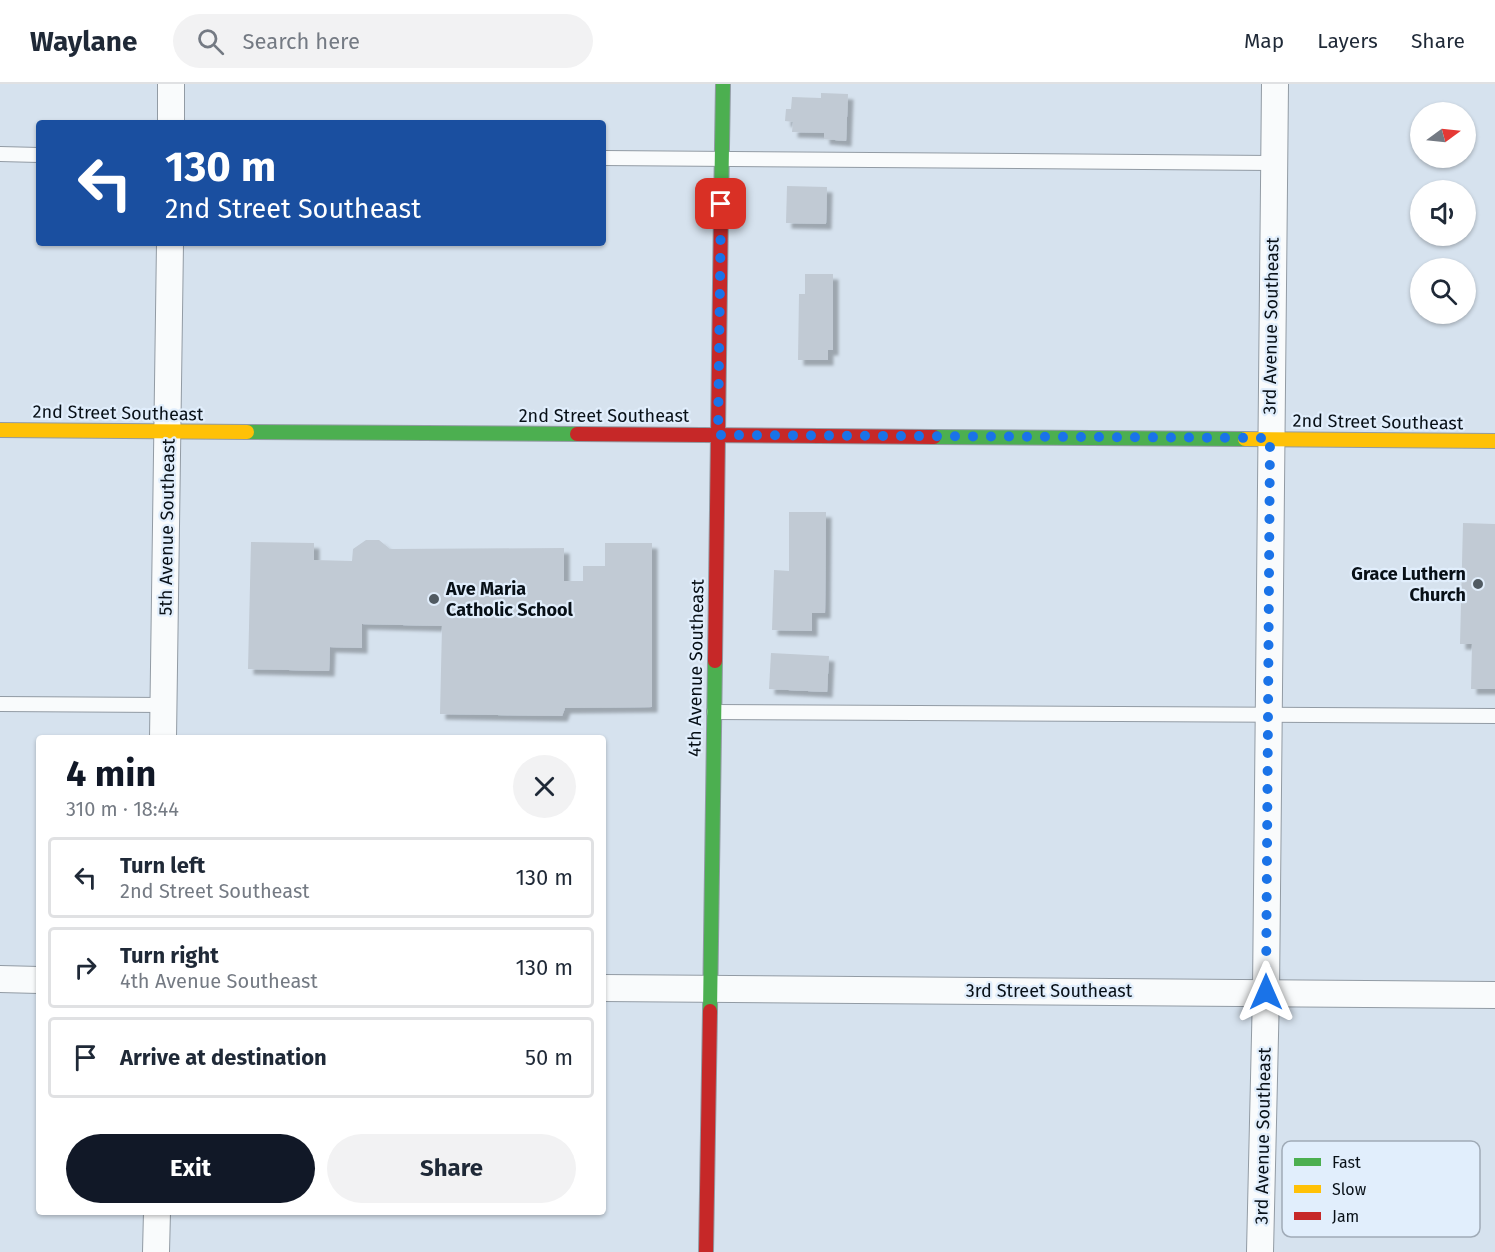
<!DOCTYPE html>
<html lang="en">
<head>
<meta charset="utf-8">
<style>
  :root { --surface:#fff; --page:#f2f2f3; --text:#1f2937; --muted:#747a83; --line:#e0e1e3; --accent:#111827 }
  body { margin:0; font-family:"Fira Sans",sans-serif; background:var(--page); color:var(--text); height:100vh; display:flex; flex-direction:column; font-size:22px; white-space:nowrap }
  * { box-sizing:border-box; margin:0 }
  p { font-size:20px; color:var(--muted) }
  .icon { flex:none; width:33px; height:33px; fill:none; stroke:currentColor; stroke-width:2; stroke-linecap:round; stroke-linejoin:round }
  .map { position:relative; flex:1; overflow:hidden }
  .drawer { position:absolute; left:36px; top:651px; width:570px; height:480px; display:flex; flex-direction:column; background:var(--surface); border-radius:6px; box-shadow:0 2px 4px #0004 }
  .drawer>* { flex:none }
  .guide { position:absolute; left:36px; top:36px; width:570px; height:126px; border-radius:6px; box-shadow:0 2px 4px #0004; background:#1a4fa0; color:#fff; overflow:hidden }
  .needle { width:39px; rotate:75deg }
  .tools { position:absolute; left:1410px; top:18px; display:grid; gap:12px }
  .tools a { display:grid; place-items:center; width:66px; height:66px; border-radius:50%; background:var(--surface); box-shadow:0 2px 4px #0004; font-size:30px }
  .pin { position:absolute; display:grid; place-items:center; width:51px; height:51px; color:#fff; margin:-26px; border-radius:12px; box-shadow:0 3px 9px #0006 }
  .me { position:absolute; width:66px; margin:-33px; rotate:0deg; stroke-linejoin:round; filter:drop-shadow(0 0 4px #0008) }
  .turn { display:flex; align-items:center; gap:21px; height:126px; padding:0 30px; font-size:27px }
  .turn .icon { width:78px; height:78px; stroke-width:2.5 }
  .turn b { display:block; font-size:42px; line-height:51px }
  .round { display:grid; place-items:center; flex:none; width:63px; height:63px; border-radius:32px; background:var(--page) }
  .headline { display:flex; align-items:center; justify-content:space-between; height:102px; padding:0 30px }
  h1 { font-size:36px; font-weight:700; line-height:45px; color:var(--accent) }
  .primary-button { display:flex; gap:12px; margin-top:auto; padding:12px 30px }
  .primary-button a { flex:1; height:69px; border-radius:36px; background:var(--accent); color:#fff; font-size:24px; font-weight:700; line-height:69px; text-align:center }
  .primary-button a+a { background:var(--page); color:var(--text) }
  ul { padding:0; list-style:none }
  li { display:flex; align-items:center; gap:18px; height:81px; margin:0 12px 9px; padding:0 18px; border:3px solid var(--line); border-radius:6px }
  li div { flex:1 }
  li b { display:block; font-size:22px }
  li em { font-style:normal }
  header { display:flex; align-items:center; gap:36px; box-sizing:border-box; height:84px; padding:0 30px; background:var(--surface); border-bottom:2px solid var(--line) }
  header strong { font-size:28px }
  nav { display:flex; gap:33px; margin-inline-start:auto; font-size:21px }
  .search { width:420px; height:54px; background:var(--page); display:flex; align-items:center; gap:15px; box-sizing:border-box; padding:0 21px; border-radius:33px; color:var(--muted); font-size:22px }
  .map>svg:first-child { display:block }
  .building { fill:#c1cad4; filter:url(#shadow) }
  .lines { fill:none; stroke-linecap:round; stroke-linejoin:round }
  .lane-casing { stroke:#929ba4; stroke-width:16 }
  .street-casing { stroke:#929ba4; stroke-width:28 }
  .fast-casing { stroke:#929ba4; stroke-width:16 }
  .slow-casing { stroke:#929ba4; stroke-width:16 }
  .jam-casing { stroke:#929ba4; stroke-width:16 }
  .lane { stroke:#f9fbfc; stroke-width:14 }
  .street { stroke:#f9fbfc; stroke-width:26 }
  .fast { stroke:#4caf50; stroke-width:14 }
  .slow { stroke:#ffc107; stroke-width:14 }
  .jam { stroke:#c62828; stroke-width:14 }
  .route { stroke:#1a73e8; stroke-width:10; stroke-dasharray:0 18 }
  .poi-dot { fill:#505a62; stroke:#e1eefc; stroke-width:2 }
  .labels { text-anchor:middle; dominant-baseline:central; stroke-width:4.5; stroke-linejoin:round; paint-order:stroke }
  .street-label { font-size:18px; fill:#081017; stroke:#e1eefc }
  .poi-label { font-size:18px; font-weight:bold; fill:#081017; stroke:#e1eefc; text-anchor:end }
  .key { fill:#e1eefc; stroke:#a0abb7; stroke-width:1.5 }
  .key-label { font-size:16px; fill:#081017 }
</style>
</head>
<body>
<header>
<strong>Waylane</strong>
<div class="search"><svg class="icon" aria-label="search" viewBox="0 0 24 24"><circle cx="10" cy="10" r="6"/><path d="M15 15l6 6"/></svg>Search here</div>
<nav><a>Map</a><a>Layers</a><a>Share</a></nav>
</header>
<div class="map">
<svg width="1495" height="1168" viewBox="0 0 1495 1168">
  <defs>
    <filter id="shadow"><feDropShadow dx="5.5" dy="5.5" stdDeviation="1.5" flood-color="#0004"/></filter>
  </defs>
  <rect width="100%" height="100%" fill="#d6e2ee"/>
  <!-- building -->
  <g class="building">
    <path d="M821,9L848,10L846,57L824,55V49L792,48L793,38L785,37L786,25H791L792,13L821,14Z"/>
    <path d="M787,102L827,103L826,140L786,139Z"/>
    <path d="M805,190H833V266H828V276H798L799,210H805Z"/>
    <path d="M789,428H826L825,529H812V547L772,546L774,486L789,487Z"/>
    <path d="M1463,439L1495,440V605H1471L1472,560H1460Z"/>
    <path d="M366,456H379L390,465L564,464V497H583V482H605V459H652V623L565,624L562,632L440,630L442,542L362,540V564L330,563L329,587L248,585L251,458L314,459V476L352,477L353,465Z"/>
    <path d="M771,569L829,572L827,608L769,605Z"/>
  </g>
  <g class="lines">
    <defs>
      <g id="lane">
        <path d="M0,70L39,71"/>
        <path d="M603,74L1274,79"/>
        <path d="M0,620L164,621"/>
        <path d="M714,628L1495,632"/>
      </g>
      <g id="street">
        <path d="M171,39V0"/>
        <path d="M163,654L170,159"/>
        <path d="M0,895L39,896"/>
        <path d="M603,904L1495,911"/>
        <path d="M156,1168L157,1128"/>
        <path d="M1260,1168L1266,908L1275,0"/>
      </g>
      <g id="fast">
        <path d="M721,125L723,0"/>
        <path d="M247,348L577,350"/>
        <path d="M934,353L1245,355"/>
        <path d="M710,927L715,577"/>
      </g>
      <g id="slow">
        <path d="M0,346L247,348"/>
        <path d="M1245,355L1495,357"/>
      </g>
      <g id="jam">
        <path d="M577,350L934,353"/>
        <path d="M715,577L721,125"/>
        <path d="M706,1168L710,927"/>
      </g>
    </defs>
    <!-- lane casing -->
    <use href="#lane" class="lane-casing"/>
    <!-- street casing -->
    <use href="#street" class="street-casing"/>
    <!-- fast casing -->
    <use href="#fast" class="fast-casing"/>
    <!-- slow casing -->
    <use href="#slow" class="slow-casing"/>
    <!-- jam casing -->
    <use href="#jam" class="jam-casing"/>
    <!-- lane -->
    <use href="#lane" class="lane"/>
    <!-- street -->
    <use href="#street" class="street"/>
    <!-- fast -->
    <use href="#fast" class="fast"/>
    <!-- slow -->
    <use href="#slow" class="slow"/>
    <!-- jam -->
    <use href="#jam" class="jam"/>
  </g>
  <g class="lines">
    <!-- route -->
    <path class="route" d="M721,120L718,351L1270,354L1266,908"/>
  </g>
  <!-- markers -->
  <g class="poi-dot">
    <circle cx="1478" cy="500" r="6"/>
    <circle cx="434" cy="515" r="6"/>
  </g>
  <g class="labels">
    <!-- street labels -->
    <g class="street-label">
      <text transform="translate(1271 242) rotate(-89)">3rd Avenue Southeast</text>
      <text transform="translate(118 329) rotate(1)">2nd Street Southeast</text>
      <text x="604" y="332">2nd Street Southeast</text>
      <text transform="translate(1378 338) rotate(1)">2nd Street Southeast</text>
      <text transform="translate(167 443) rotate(-89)">5th Avenue Southeast</text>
      <text transform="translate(696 584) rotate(-89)">4th Avenue Southeast</text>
      <text x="1049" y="907">3rd Street Southeast</text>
      <text transform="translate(1263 1052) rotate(-89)">3rd Avenue Southeast</text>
    </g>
    <!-- poi labels -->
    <g class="poi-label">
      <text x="1466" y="490">Grace Luthern<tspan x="1466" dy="21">Church</tspan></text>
      <text x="446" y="505" text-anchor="start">Ave Maria<tspan x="446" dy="21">Catholic School</tspan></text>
    </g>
  </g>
  <!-- legend -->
  <rect x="1282" y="1057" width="198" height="96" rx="9" class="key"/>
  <rect x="1294" y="1074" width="27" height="8" fill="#4caf50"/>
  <rect x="1294" y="1101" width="27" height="8" fill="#ffc107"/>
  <rect x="1294" y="1128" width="27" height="8" fill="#c62828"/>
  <g class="key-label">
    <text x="1332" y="1084">Fast</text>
    <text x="1332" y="1111">Slow</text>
    <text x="1332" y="1138">Jam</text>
  </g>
</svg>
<div class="tools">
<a><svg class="needle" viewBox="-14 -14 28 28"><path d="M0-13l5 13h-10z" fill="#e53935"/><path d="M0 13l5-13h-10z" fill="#747a83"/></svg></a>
<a><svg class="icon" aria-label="sound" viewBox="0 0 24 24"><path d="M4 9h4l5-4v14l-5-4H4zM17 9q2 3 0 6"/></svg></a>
<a><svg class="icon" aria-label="search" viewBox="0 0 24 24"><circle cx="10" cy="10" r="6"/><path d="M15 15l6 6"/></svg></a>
</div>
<div class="pin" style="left:721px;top:120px;background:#d93025"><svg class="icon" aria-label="arrive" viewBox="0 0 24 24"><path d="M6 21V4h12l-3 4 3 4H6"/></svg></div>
<svg class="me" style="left:1266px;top:908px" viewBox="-20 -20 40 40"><path d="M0-17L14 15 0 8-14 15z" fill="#1a73e8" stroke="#fff" stroke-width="4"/></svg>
<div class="guide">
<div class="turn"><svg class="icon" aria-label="left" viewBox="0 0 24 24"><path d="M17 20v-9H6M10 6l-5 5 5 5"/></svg><div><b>130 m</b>2nd Street Southeast</div></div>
</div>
<section class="drawer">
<div class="headline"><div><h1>4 min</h1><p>310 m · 18:44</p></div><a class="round"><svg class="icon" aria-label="close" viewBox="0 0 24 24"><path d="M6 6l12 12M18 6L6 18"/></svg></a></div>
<ul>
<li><svg class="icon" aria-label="left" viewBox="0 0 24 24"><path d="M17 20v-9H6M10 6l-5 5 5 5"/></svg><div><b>Turn left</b><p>2nd Street Southeast</p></div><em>130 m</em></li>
<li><svg class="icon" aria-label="right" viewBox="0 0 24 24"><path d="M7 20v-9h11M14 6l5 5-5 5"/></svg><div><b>Turn right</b><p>4th Avenue Southeast</p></div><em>130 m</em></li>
<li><svg class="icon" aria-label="arrive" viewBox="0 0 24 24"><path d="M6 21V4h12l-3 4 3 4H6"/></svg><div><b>Arrive at destination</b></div><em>50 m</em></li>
</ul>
<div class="primary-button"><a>Exit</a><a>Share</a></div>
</section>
</div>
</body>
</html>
